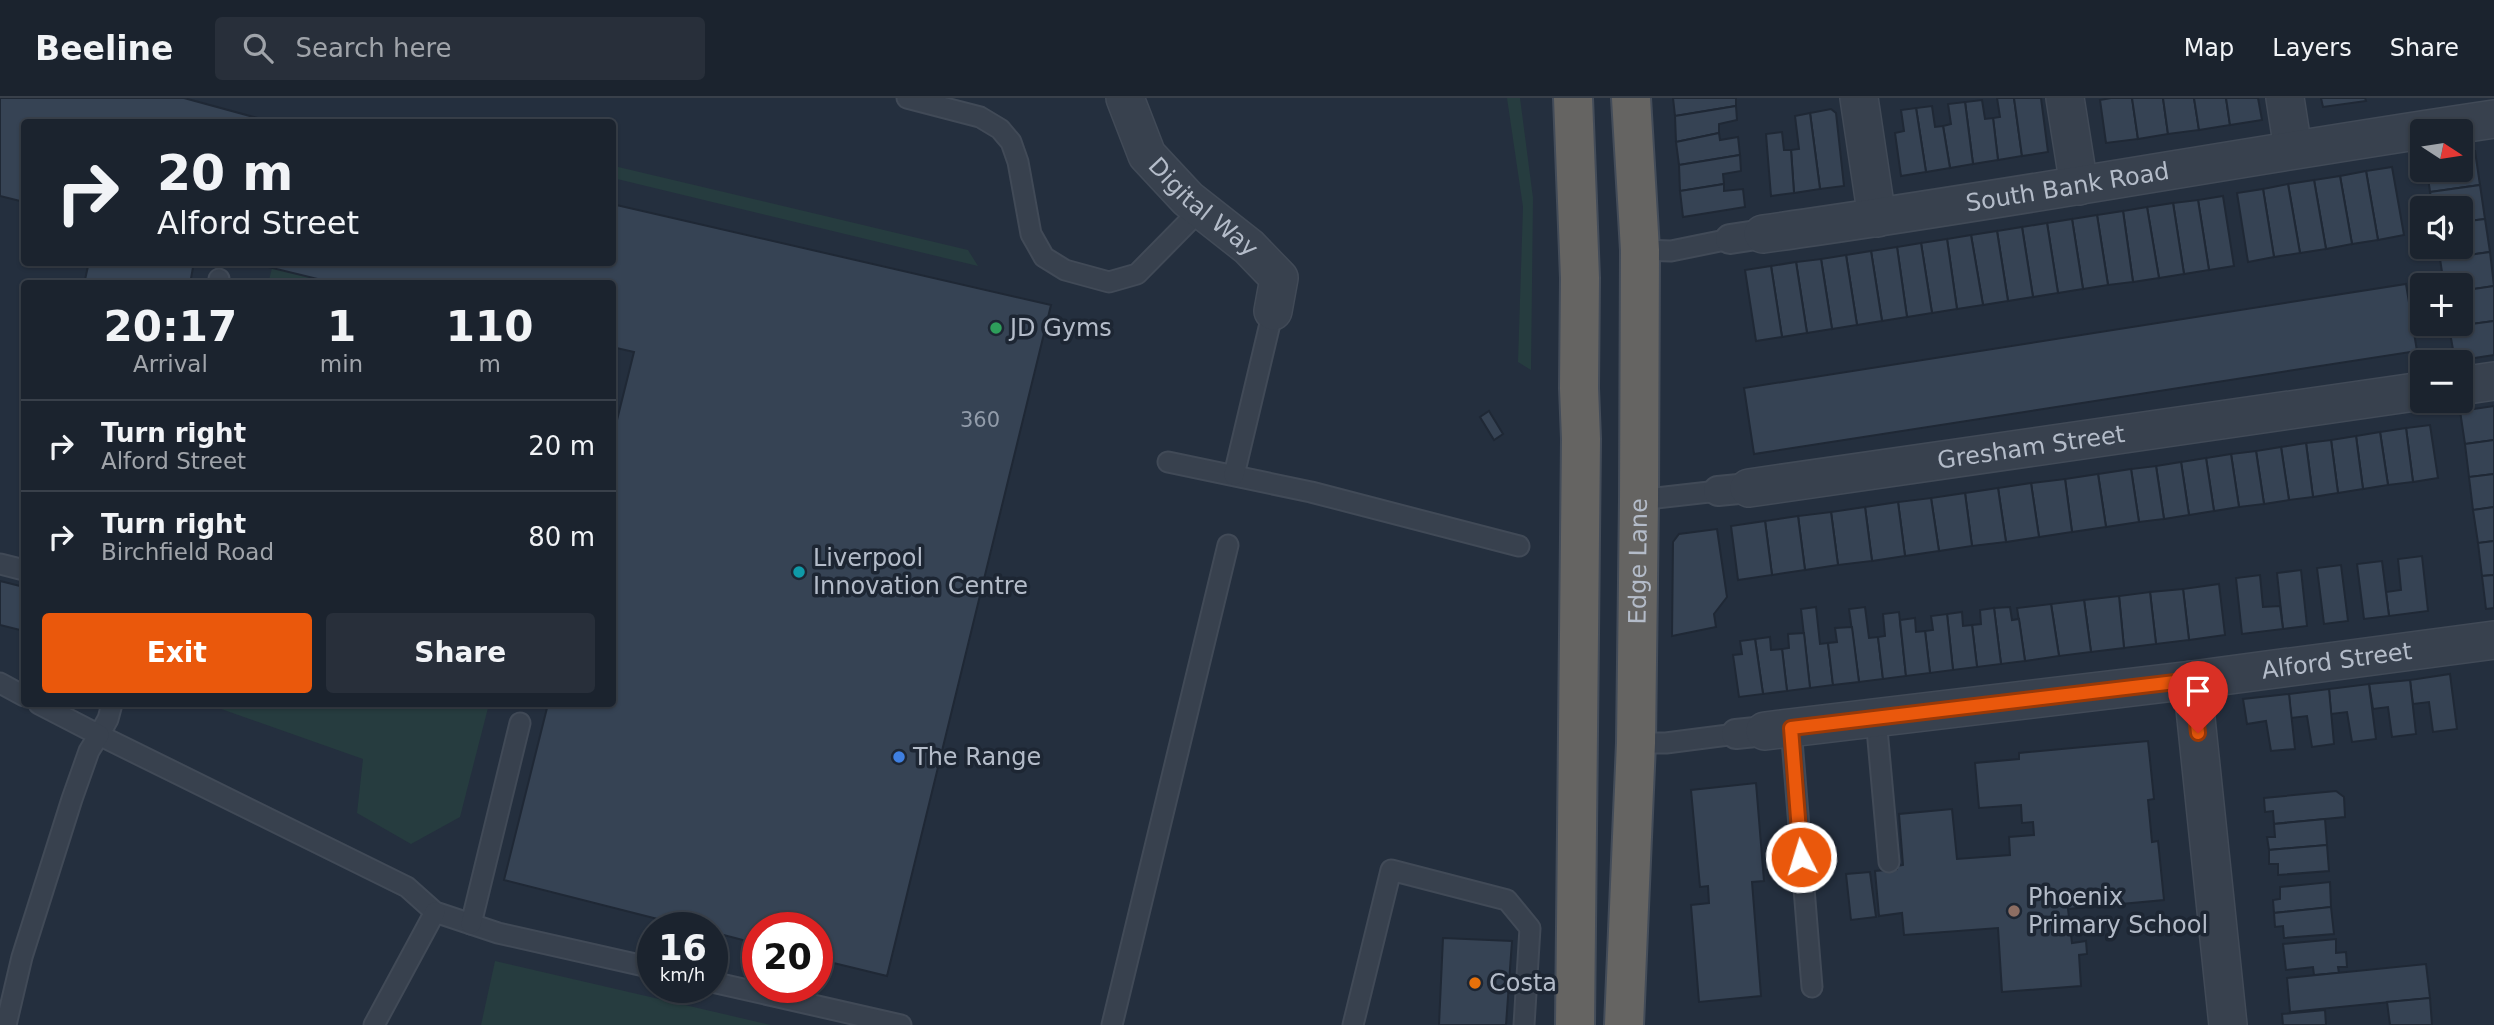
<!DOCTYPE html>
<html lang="en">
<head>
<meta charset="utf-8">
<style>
  :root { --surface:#1b232e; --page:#282f3a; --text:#f1f3f6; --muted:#a0a4aa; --line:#39404a; --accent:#ea580c }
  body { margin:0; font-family:"DejaVu Sans",sans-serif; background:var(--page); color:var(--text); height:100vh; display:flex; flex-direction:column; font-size:26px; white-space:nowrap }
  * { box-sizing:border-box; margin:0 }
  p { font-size:23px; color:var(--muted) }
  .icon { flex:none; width:38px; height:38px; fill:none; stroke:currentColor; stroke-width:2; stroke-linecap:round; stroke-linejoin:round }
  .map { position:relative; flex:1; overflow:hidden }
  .drawer { position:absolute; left:21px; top:182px; width:595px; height:427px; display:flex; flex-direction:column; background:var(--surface); border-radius:7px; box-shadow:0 2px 5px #0004,0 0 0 2px var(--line) }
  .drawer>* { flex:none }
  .guide { position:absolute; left:21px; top:21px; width:595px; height:147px; border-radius:7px; box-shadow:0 2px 5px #0004,0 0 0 2px var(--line); background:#1b232e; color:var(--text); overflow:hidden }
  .needle { width:46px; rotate:102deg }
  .buttons { position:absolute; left:2410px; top:21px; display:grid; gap:14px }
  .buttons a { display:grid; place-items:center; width:63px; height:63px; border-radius:7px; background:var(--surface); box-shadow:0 2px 5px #0004,0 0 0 2px var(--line); font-size:35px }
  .speed { position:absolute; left:637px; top:814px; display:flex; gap:14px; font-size:35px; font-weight:700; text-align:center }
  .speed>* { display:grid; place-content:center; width:91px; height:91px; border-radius:50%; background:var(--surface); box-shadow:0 2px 5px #0004,0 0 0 2px var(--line); line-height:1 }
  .speed small { font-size:18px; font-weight:400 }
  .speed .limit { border:10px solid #d22; background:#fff; color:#111 }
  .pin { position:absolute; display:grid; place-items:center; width:60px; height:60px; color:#fff; margin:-72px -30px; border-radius:50% 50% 50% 0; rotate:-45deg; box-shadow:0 0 7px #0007 }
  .pin .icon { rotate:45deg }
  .me { position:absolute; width:77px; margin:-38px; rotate:355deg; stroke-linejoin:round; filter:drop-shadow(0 0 5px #0008) }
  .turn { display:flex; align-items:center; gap:24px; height:147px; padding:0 21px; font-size:32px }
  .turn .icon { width:91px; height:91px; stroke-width:2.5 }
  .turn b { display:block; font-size:49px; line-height:60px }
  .eta { display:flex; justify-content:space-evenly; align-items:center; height:119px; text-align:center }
  .eta b { font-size:42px; font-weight:700; line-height:49px }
  .primary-button { display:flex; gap:14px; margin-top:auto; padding:14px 21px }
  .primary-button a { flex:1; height:80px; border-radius:7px; background:var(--accent); color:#fff; font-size:28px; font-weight:700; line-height:80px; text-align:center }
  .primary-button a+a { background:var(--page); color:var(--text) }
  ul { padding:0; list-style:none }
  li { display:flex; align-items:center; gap:21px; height:91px; padding:0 21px; border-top:2px solid var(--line) }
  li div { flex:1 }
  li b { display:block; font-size:26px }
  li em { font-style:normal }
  header { display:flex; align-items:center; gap:42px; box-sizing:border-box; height:98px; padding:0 35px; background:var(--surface); border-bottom:2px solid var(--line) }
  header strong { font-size:33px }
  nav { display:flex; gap:38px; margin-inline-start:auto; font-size:24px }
  .search { width:490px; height:63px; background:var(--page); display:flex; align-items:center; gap:18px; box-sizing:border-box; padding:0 24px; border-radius:7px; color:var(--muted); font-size:26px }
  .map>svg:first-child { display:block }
  .green { fill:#263c3f }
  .building { fill:#364354; stroke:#1f2835; stroke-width:2 }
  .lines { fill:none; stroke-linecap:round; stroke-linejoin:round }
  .service-casing { stroke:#414a57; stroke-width:23 }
  .pedestrian-casing { stroke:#414a57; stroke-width:32 }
  .minor-casing { stroke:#414a57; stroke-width:40 }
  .trunk-casing { stroke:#434c59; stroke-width:42 }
  .service { stroke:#38414e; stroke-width:19 }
  .pedestrian { stroke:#38414e; stroke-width:28 }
  .minor { stroke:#38414e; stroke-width:37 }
  .trunk { stroke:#656462; stroke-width:38 }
  .route-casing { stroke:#983908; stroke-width:18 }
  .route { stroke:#ea580c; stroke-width:12 }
  .leisure-dot { fill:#2e9e5b; stroke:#1d2633; stroke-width:2.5 }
  .culture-dot { fill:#0f9aa8; stroke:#1d2633; stroke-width:2.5 }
  .shop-dot { fill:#3f7fe0; stroke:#1d2633; stroke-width:2.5 }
  .education-dot { fill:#8d6e63; stroke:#1d2633; stroke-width:2.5 }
  .food-dot { fill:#e8710a; stroke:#1d2633; stroke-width:2.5 }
  .labels { text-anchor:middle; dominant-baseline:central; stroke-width:7; stroke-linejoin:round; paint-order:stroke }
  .number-label { font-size:21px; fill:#929caa }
  .street-label { font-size:24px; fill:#b4bcc9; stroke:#1d2633 }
  .poi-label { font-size:24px; fill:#b4bcc9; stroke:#1d2633; text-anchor:start }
</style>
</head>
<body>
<header>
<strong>Beeline</strong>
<div class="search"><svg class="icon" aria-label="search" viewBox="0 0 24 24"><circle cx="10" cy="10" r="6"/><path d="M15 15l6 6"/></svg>Search here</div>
<nav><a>Map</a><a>Layers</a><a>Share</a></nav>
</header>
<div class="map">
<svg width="2494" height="927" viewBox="0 0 2494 927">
  <rect width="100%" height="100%" fill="#242f3e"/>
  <!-- green -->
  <g class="green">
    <path d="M1507,0H1520L1533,100L1531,272L1518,264L1523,109Z"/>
    <path d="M614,68L968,152L978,168L613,80Z"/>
    <path d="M272,170L338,185L268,186Z"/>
    <path d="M207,606H489L460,719L411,746L357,715L363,661Z"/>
    <path d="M495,863L771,927H481Z"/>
  </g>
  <!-- building -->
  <g class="building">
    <path d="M0,0H184L272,24H24V104L0,98Z"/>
    <path d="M1673,0H1736V8L1675,18Z"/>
    <path d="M1997,0H2014L2022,58L1998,62L1993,20L2000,19Z"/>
    <path d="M2014,0H2041L2048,54L2022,58Z"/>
    <path d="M2111,0H2132L2138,41L2106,45L2100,2Z"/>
    <path d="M2132,0H2163L2168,36L2138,41Z"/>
    <path d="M2163,0H2194L2199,32L2168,36Z"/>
    <path d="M2194,0H2226L2230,27L2199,32Z"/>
    <path d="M2226,0H2258L2262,22L2230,27Z"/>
    <path d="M2321,0H2365L2366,3L2323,9Z"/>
    <path d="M1982,2L1985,21L1993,20L1998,62L1973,66L1965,4Z"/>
    <path d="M1965,4L1973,66L1950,70L1943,28L1951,26L1948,6Z"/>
    <path d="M1736,8L1737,22L1719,26V35L1676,44L1675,18Z"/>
    <path d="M1932,8L1935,29L1943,28L1950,70L1926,74L1916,10Z"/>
    <path d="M1916,10L1926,74L1901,78L1895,35L1904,33L1901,12Z"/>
    <path d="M1831,11L1836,15L1844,88L1820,91L1810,15Z"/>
    <path d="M1810,15L1820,91L1794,95L1791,52L1799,51L1795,18Z"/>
    <path d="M1782,34L1784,52H1791L1794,95L1771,98L1766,36Z"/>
    <path d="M1719,35L1720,42L1738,39L1740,57L1679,67L1676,44Z"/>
    <path d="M2475,53L2480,87L2430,94L2427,72H2460V55Z"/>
    <path d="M1740,57L1741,73L1723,76L1724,86L1680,93L1679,67Z"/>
    <path d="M2392,69L2404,137L2378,142L2366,73Z"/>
    <path d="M2366,73L2378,142L2352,146L2340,78Z"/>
    <path d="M2340,78L2352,146L2326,151L2314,82Z"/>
    <path d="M2314,82L2326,151L2300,155L2288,86Z"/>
    <path d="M1724,86V93L1743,91L1745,109L1683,119L1680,93Z"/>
    <path d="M2288,86L2300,155L2274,159L2263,91Z"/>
    <path d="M2480,87L2485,121L2460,124V110H2433L2430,94Z"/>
    <path d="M2263,91L2274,159L2248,164L2237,95Z"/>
    <path d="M2223,98L2234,168L2209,172L2198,102Z"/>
    <path d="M2198,102L2209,172L2184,176L2173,105Z"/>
    <path d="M2173,105L2184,176L2159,180L2147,109Z"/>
    <path d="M612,106L1051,207L887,878L817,861V830H758V846L712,834V830H693L504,782L548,606H612V342L634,254L612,249V186H338L248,164H612Z"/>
    <path d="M2147,109L2159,180L2133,184L2123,113Z"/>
    <path d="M2123,113L2133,184L2108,187L2097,117Z"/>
    <path d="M2097,117L2108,187L2083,191L2072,121Z"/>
    <path d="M2072,121L2083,191L2058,195L2047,125Z"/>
    <path d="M2485,121L2490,154L2440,161L2438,149H2460V124Z"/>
    <path d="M2047,125L2058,195L2033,199L2022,129Z"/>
    <path d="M2022,129L2033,199L2008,203L1997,133Z"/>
    <path d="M1997,133L2008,203L1983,207L1971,137Z"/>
    <path d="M1971,137L1983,207L1957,211L1947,141Z"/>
    <path d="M1947,141L1957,211L1932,215L1921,145Z"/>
    <path d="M1921,145L1932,215L1907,219L1897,149Z"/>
    <path d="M1897,149L1907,219L1882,223L1871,153Z"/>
    <path d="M1871,153L1882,223L1857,227L1846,157Z"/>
    <path d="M2490,154L2494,188L2460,193V187H2444L2440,161Z"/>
    <path d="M1846,157L1857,227L1832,231L1821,161Z"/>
    <path d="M1821,161L1832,231L1807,235L1796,164Z"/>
    <path d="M89,164H194L190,186H84Z"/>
    <path d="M1796,164L1807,235L1782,239L1771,168Z"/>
    <path d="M1771,168L1782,239L1756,243L1745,172Z"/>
    <path d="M2406,186L2417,253L1754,356L1744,290Z"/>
    <path d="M2494,188V223L2449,229V226H2460V193Z"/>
    <path d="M2494,223V257L2455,263L2449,229Z"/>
    <path d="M2494,308V342L2465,346L2460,313Z"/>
    <path d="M1489,313L1503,336L1494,342L1480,319Z"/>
    <path d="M2430,327L2438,380L2413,384L2406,330Z"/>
    <path d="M2406,330L2413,384L2388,387L2380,334Z"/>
    <path d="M2380,334L2388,387L2363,391L2356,338Z"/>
    <path d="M2356,338L2363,391L2338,395L2331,342Z"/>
    <path d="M2331,342L2338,395L2313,399L2306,345Z"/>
    <path d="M2494,342V376L2469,379L2465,346Z"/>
    <path d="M2306,345L2313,399L2289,402L2281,349Z"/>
    <path d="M2281,349L2289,402L2264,406L2256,353Z"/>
    <path d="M2256,353L2264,406L2239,409L2231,356Z"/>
    <path d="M2231,356L2239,409L2214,413L2206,360Z"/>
    <path d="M2206,360L2214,413L2189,417L2181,364Z"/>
    <path d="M2181,364L2189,417L2164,421L2156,368Z"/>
    <path d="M2156,368L2164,421L2139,424L2131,371Z"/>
    <path d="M2131,371L2139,424L2106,429L2098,376Z"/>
    <path d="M2098,376L2106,429L2072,434L2065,381Z"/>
    <path d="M2494,376V409L2473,412L2469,379Z"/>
    <path d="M2065,381L2072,434L2039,439L2031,385Z"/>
    <path d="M2031,385L2039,439L2006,444L1998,390Z"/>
    <path d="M1998,390L2006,444L1972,448L1965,395Z"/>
    <path d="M1965,395L1972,448L1939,453L1931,400Z"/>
    <path d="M1931,400L1939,453L1905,458L1898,404Z"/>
    <path d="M1898,404L1905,458L1872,463L1865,409Z"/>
    <path d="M1865,409L1872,463L1838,467L1831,414Z"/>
    <path d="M2494,409V443L2478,445L2473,412Z"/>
    <path d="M1831,414L1838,467L1805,472L1798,418Z"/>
    <path d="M1798,418L1805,472L1772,477L1765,423Z"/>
    <path d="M1765,423L1772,477L1738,482L1731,428Z"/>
    <path d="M1717,431L1727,499L1714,516L1716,529L1672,538L1673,444L1679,436Z"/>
    <path d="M2494,443V477L2482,478L2478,445Z"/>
    <path d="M2422,458L2428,513L2389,518L2386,494L2401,492L2398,461Z"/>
    <path d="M2382,463L2389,518L2364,521L2357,466Z"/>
    <path d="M2341,467L2348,523L2324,526L2317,470Z"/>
    <path d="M2301,472L2307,528L2283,531L2277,475Z"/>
    <path d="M2260,477L2263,509L2280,508L2283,531L2242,536L2236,480Z"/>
    <path d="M2494,477V510L2486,511L2482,478Z"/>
    <path d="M0,483L24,489V533L0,527Z"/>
    <path d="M2219,486L2225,537L2189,542L2183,491Z"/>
    <path d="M2183,491L2189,542L2156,546L2150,494Z"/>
    <path d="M2150,494L2156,546L2124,550L2119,498Z"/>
    <path d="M2119,498L2124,550L2091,554L2084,502Z"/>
    <path d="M2084,502L2091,554L2059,558L2051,506Z"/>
    <path d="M2051,506L2059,558L2025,563L2017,510Z"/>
    <path d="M1816,509L1820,546L1828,545L1833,587L1810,590L1801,511Z"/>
    <path d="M1865,509L1869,540L1878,539L1883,581L1859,584L1849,511Z"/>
    <path d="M2010,509L2012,522L2019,521L2025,563L2001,566L1994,510Z"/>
    <path d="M1994,510L2001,566L1977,569L1972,527L1981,526L1980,512Z"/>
    <path d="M1899,514L1906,578L1883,581L1878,539L1885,538L1883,516Z"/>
    <path d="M1962,514L1963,528L1972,527L1977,569L1953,572L1947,516Z"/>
    <path d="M1947,516L1953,572L1930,575L1925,533L1933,532L1931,518Z"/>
    <path d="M1915,520L1916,534L1925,533L1930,575L1906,578L1900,522Z"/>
    <path d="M1852,529L1859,584L1833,587L1828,545L1837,544L1835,530Z"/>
    <path d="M1804,535L1810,590L1787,593L1782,551L1789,550L1788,536Z"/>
    <path d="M1770,539L1771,552L1782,551L1787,593L1763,596L1755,541Z"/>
    <path d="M1755,541L1763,596L1739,599L1733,557L1742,556L1740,543Z"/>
    <path d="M2450,576L2457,631L2433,634L2429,604L2413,606L2410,582Z"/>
    <path d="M2410,582L2416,636L2392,639L2388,609L2373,611L2369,586Z"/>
    <path d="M2369,586L2376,641L2352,644L2347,614L2331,616L2329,591Z"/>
    <path d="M2329,591L2334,646L2312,649L2307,618L2291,620L2289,596Z"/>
    <path d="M2289,596L2295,651L2271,653L2266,623L2247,626L2243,601Z"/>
    <path d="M2148,643L2154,701L2148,702L2152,744L2158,743L2164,802L2068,811L2072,845L2086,843L2087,856L2079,857L2081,888L2002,894L1998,830L1904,837L1902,815L1879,818L1875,773L1897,771V768L1903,767L1899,716L1952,711L1957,761L2010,757L2009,739L2034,737L2033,724L2022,725L2021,707L1979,710L1975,665L2019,661V655Z"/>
    <path d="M1756,685L1764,783L1752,784L1761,898L1699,904L1691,807L1709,805L1708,788L1700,789L1691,692Z"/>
    <path d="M2336,693L2344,699L2345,719L2274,726L2273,713L2265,714L2264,700Z"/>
    <path d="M2325,721L2327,747L2269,752L2267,739H2275L2274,726Z"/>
    <path d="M2327,747L2329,773L2278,777V766H2269V752Z"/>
    <path d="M1870,774L1876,819L1851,822L1846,776Z"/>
    <path d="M2330,784L2331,809L2274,815L2273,802L2280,801V789Z"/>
    <path d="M2331,809L2334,836L2284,840L2283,828L2275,829L2274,815Z"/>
    <path d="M1443,840L1512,843L1506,927H1439Z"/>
    <path d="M2336,841V855L2346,854L2347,869H2338L2339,875L2314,877L2313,869L2286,872L2283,846Z"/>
    <path d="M2426,866L2430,900L2290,914L2287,880Z"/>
    <path d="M2430,900L2432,927H2390L2387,904Z"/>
    <path d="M2325,912L2326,927H2283L2282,916Z"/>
  </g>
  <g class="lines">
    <defs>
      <g id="service">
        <path d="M907,0L980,19L1000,31L1011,44L1018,64L1031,136L1044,159L1065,172L1109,184L1137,176L1201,111"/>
        <path d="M1640,152L1671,153L1730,141"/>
        <path d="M218,186L219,181"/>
        <path d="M1168,364L1311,394L1519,448"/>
        <path d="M1234,377L1273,213"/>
        <path d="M1639,402L1718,393"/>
        <path d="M0,466L24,472"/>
        <path d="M0,585L24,598"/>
        <path d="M112,606L108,621L99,637L407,789L435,814L498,835L653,870"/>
        <path d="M1876,620L1889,764"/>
        <path d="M1791,630L1812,889"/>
        <path d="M1636,645H1666L1736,636"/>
        <path d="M471,826L520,625"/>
        <path d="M712,884L901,927"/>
        <path d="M6,927L22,859L72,701L89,653L99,637L39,606"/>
        <path d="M374,927L435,814"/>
        <path d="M1112,927L1228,447"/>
        <path d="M1353,927L1391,772L1507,802L1530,830L1524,927"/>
      </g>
      <g id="pedestrian">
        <path d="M1730,141L1763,136"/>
        <path d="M1718,393L1749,390"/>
        <path d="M1736,636L1765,633"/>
      </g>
      <g id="minor">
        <path id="s1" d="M1125,0L1147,57L1188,101L1249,149L1279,180L1273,213"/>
        <path d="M1859,0L1877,120"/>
        <path d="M2065,0L2079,88"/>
        <path d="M2285,0L2293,51"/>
        <path id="s2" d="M1763,136C2008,102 2250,57 2494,21"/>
        <path d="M2460,288L2494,283"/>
        <path id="s3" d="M1749,390L2422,293"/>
        <path d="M2192,582L2228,927"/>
        <path id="s4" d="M1765,633L2192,582L2494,542"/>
      </g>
      <g id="trunk">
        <path d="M1573,0L1580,180L1579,290L1581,341L1575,927"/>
        <path id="s5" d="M1624,927L1636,645L1639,402L1640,152L1631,0"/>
      </g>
    </defs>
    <!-- service casing -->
    <use href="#service" class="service-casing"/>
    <!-- pedestrian casing -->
    <use href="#pedestrian" class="pedestrian-casing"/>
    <!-- minor casing -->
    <use href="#minor" class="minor-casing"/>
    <!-- trunk casing -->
    <use href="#trunk" class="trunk-casing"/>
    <!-- service -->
    <use href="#service" class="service"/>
    <!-- pedestrian -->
    <use href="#pedestrian" class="pedestrian"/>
    <!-- minor -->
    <use href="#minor" class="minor"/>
    <!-- trunk -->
    <use href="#trunk" class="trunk"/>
  </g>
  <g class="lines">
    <defs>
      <path id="route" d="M1801,759L1791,630L2192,582L2198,635"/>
    </defs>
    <!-- route casing -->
    <use href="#route" class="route-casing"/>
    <!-- route -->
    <use href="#route" class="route"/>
  </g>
  <!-- markers -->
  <circle class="leisure-dot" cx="996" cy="230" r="7"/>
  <circle class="culture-dot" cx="799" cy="474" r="7"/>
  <circle class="shop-dot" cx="899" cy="659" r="7"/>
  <circle class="education-dot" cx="2014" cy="813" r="7"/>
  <circle class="food-dot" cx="1475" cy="885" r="7"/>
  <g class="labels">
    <!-- number labels -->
    <g class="number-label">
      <text x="980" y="322">360</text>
    </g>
    <!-- street labels -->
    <g class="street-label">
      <text stroke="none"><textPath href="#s2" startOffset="308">South Bank Road</textPath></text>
      <text stroke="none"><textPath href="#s1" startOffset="138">Digital Way</textPath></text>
      <text stroke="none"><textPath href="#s3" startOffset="285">Gresham Street</textPath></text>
      <text stroke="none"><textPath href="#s5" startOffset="464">Edge Lane</textPath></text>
      <text stroke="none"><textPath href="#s4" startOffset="576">Alford Street</textPath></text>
    </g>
    <!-- poi labels -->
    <g class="poi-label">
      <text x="1010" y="230">JD Gyms</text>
      <text x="813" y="460">Liverpool<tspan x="813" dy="28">Innovation Centre</tspan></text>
      <text x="913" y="659">The Range</text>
      <text x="2028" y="799">Phoenix<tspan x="2028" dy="28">Primary School</tspan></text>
      <text x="1489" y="885">Costa</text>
    </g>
  </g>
</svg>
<div class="buttons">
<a><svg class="needle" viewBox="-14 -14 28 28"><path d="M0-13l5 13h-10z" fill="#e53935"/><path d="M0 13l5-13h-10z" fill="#a0a4aa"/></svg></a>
<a><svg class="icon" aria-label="sound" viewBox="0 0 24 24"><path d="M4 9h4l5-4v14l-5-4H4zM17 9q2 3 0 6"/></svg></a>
<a>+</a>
<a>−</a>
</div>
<div class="speed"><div>16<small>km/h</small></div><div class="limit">20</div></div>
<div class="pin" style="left:2198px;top:635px;background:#d93025"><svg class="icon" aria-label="arrive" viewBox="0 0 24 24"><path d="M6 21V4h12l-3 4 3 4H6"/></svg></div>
<svg class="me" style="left:1801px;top:759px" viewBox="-20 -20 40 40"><circle r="17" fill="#ea580c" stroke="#fff" stroke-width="3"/><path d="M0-11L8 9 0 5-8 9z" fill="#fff"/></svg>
<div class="guide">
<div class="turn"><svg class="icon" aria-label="right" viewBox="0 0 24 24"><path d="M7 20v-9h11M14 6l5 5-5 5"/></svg><div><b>20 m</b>Alford Street</div></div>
</div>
<section class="drawer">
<div class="eta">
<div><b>20:17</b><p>Arrival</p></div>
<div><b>1</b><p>min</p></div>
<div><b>110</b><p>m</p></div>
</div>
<ul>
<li><svg class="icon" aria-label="right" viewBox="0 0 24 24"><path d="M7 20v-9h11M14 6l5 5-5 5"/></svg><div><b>Turn right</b><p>Alford Street</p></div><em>20 m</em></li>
<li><svg class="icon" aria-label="right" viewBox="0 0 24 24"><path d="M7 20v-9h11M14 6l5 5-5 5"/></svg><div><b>Turn right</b><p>Birchfield Road</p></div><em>80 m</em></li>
</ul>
<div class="primary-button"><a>Exit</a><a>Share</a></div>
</section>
</div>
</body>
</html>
